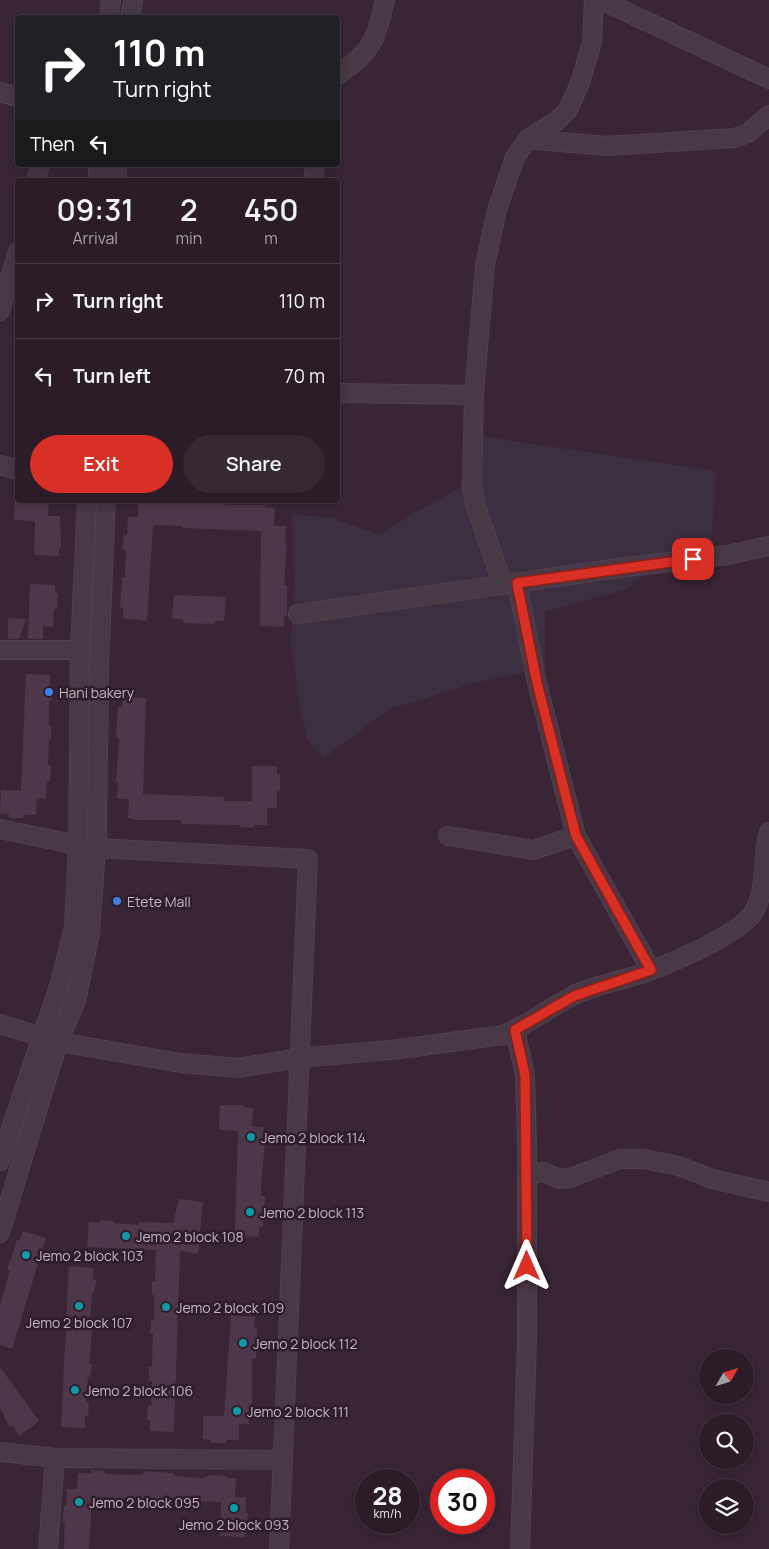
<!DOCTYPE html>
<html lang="en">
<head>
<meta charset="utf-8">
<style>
  :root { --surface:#2b1c28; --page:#372934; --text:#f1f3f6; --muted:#a6a1a8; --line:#473a45; --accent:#d93025 }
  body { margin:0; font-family:Manrope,sans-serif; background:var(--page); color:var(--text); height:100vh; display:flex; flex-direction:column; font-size:19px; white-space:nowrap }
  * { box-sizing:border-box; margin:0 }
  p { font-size:16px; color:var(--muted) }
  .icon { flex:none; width:28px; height:28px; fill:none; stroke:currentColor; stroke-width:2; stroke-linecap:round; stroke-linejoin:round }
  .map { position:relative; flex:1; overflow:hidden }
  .panel { position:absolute; left:15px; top:178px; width:325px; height:325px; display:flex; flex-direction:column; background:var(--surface); border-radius:5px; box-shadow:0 2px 12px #0003,0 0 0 1px var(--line) }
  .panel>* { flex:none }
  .banner { position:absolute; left:15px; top:15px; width:325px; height:152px; border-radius:5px; box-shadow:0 2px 12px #0003,0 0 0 1px var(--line); background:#202124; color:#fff; overflow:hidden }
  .needle { width:32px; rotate:51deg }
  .fabs { position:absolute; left:699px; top:1349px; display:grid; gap:10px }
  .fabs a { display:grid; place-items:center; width:55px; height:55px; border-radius:50%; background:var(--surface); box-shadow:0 2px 12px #0003,0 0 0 1px var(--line); font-size:25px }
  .speed { position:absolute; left:355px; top:1469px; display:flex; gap:10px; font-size:25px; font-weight:700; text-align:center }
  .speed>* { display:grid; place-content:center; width:65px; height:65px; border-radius:50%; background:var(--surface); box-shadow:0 2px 12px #0003,0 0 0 1px var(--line); line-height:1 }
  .speed small { font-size:12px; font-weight:400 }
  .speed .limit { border:8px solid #d22; background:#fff; color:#111 }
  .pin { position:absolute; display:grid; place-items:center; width:42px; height:42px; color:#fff; margin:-21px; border-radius:10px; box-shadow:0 2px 8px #0006 }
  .me { position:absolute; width:55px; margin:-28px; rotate:0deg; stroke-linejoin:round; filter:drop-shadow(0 0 4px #0008) }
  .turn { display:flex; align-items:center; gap:18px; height:105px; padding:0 15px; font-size:22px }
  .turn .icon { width:65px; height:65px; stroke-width:2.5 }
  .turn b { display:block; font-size:35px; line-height:42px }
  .then { display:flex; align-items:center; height:48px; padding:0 15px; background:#0003; gap:10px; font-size:19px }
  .eta { display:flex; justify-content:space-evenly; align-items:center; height:85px; text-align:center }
  .eta b { font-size:30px; font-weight:600; line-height:35px }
  .primary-button { display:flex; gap:10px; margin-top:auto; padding:10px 15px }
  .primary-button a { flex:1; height:58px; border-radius:30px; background:var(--accent); color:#fff; font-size:20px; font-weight:600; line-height:58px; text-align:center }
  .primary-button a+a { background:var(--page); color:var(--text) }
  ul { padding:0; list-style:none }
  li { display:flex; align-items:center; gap:15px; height:75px; padding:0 15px; border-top:1px solid var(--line) }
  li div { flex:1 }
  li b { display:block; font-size:19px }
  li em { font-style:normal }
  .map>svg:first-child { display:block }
  .green { fill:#3d2f42 }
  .building { fill:#4f374b }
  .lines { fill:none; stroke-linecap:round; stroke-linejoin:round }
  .minor-casing { stroke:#52414f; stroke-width:20 }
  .minor { stroke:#493846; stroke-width:18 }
  .route-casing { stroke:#8d1f18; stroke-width:12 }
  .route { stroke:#d93025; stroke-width:9 }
  .shop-dot { fill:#3f7fe0; stroke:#2e1d2b; stroke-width:2 }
  .culture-dot { fill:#0f9aa8; stroke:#2e1d2b; stroke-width:2 }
  .labels { text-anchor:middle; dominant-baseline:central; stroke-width:5; stroke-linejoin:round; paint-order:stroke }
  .poi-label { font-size:14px; fill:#c5b3c2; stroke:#2e1d2b; text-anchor:start }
</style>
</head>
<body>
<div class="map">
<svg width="769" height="1549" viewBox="0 0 769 1549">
  <rect width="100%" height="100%" fill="#392536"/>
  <!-- green -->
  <path class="green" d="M479,436L716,471L711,545L663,560L626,589L545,612V668L474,683L390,709L324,758L308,741L299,703L291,642L295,582L292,514L332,518L380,535L412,514L460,488Z"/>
  <!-- building -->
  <g class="building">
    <path d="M15,500H49L48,516H60L61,548H59V556L34,555L35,521L14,520Z"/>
    <path d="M165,500L225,502V505H265V507L275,508L274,526H286L285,543H287L284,585H287V616H284V627L260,626L261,531L182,528L183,526L153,525L147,621L123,618V608H120L122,577H125L126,551L123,550L124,534L127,535L128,517H138V501Z"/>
    <path d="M30,584L55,585V593H58L57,609H54L53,627L43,626V639H28Z"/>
    <path d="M174,595L226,597L224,621H214V624L183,623V619H172Z"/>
    <path d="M8,618L26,619L19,639H8Z"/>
    <path d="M26,674L50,675V687H53L52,701L49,700V726H51V740L49,739L48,765H51L50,781H47L46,799L37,798L36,815H23V818H9V814H0L1,790L21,791Z"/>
    <path d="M122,696L146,698L143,794L224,797L223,801H252V766H277V774L280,775V791L277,790V808H267V825H254V828L240,827V825L181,824V820H137L128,818L129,799H117L118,782H116L119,738L116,737L118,707H122Z"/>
    <path d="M220,1105H244V1107L253,1108L252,1126L264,1127L263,1143H265L261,1186V1196H265L263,1227H259V1237L235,1235L238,1131L219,1130Z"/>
    <path d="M179,1199L203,1202L198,1254L180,1251L174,1432L150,1431V1420H147L148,1406H151L152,1381H149V1367H152L153,1334H150L151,1320H154V1295H152V1281H155L156,1250L87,1247L89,1222L100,1223V1220L114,1221V1223L139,1225V1222L173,1223Z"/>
    <path d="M23,1231L46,1238L12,1349L0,1345V1306L10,1270H7L17,1240H20Z"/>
    <path d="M69,1266L93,1268V1279L96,1280L94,1293H92L90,1318L93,1319L92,1332L89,1364H92L90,1377H88L86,1403H89L88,1416H85V1428L61,1427Z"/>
    <path d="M231,1315L255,1317L254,1328L257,1327L256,1358L252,1359V1406H250L249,1424H239V1440H226V1443H211V1440L203,1439V1416H224Z"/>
    <path d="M0,1367L39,1421L19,1436L13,1426L10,1428L0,1408Z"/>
    <path d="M91,1470L105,1471V1474L133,1475L143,1474V1471L174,1473V1476L202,1478L211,1475L226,1476V1478H236L235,1497H246V1513H248L245,1537L220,1536L221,1502L92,1497L89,1549H64L65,1522H62L64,1506L66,1507L67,1489H77L78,1473H91Z"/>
  </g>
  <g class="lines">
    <defs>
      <g id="minor">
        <path d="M601,0L769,79"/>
        <path d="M109,18L111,0"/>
        <path d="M130,18L133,0"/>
        <path d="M338,75C373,49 375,43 385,0"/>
        <path d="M0,92L18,97"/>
        <path d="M528,139L606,146L735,138L748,133L769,115"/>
        <path d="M36,180L40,165"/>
        <path d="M98,180V165"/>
        <path d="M116,180L117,165"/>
        <path d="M313,180L315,165"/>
        <path d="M0,311L18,251"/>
        <path d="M338,393L474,395"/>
        <path d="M0,465L18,470"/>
        <path d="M517,583L537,683L576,836L651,970"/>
        <path d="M503,585L475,504L472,486L474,395L485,265L497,210L515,157L528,139L558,120L568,110L580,83L592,42L594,0"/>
        <path d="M298,614L626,567L727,555L769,546"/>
        <path d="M0,650H80"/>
        <path d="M0,829L78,845"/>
        <path d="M448,836L533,850L576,836"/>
        <path d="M96,848L308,859L279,1549"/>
        <path d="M0,1024L58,1042L181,1063L237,1068L300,1058L400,1049L503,1035C528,1025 549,1008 572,996C593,986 619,981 641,974C667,965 739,935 753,913C768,890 761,858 769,832"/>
        <path d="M515,1030L525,1075L527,1143V1340L520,1549"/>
        <path d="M0,1161L60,983L74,927L78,845L80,650L87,500"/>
        <path d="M527,1175L543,1172L560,1179L570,1178L620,1159H644L679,1166L712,1179L769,1192"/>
        <path d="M0,1233L58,1042L76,1001L90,934L97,835L99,668L106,500"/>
        <path d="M0,1452L55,1458L283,1460"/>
        <path d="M48,1549L55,1458"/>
      </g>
    </defs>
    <!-- minor casing -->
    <use href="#minor" class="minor-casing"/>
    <!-- minor -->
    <use href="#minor" class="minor"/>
  </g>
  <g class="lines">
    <defs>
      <path id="route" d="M527,1266L525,1075L515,1030L574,996L651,970L576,836L537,683L517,583L693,559"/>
    </defs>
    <!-- route casing -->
    <use href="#route" class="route-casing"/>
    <!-- route -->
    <use href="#route" class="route"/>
  </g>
  <!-- markers -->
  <g class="shop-dot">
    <circle cx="49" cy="692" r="5"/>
    <circle cx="117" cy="901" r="5"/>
  </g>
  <g class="culture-dot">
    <circle cx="251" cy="1137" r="5"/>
    <circle cx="250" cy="1212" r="5"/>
    <circle cx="126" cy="1236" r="5"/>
    <circle cx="26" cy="1255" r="5"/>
    <circle cx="79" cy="1306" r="5"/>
    <circle cx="166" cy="1307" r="5"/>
    <circle cx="243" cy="1343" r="5"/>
    <circle cx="75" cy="1390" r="5"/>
    <circle cx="237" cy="1411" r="5"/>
    <circle cx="79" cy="1502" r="5"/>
    <circle cx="234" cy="1508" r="5"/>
  </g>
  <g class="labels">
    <!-- poi labels -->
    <g class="poi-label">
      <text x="59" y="692">Hani bakery</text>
      <text x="127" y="901">Etete Mall</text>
      <text x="261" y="1137">Jemo 2 block 114</text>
      <text x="260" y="1212">Jemo 2 block 113</text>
      <text x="136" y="1236">Jemo 2 block 108</text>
      <text x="36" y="1255">Jemo 2 block 103</text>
      <text x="176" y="1307">Jemo 2 block 109</text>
      <text x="79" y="1322" text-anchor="middle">Jemo 2 block 107</text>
      <text x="253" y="1343">Jemo 2 block 112</text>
      <text x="85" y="1390">Jemo 2 block 106</text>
      <text x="247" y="1411">Jemo 2 block 111</text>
      <text x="89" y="1502">Jemo 2 block 095</text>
      <text x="234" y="1524" text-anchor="middle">Jemo 2 block 093</text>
    </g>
  </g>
</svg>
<div class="fabs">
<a><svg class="needle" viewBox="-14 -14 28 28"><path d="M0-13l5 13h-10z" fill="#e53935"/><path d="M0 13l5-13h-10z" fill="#a6a1a8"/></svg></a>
<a><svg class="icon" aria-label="search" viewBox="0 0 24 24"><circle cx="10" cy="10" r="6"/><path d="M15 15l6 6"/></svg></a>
<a><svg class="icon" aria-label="layers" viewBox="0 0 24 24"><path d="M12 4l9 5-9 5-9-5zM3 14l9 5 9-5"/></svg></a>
</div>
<div class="speed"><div>28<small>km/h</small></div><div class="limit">30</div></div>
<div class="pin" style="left:693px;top:559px;background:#d93025"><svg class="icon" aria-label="arrive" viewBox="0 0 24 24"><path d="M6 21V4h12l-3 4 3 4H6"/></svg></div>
<svg class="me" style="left:527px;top:1266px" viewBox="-20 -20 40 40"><path d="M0-17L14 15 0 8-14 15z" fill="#d93025" stroke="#fff" stroke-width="4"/></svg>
<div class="banner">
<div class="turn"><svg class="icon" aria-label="right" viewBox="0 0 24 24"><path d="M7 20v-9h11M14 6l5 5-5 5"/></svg><div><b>110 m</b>Turn right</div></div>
<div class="then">Then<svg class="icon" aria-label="left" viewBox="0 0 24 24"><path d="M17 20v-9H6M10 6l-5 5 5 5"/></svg></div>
</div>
<section class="panel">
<div class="eta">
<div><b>09:31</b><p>Arrival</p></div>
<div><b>2</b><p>min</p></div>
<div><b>450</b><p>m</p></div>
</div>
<ul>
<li><svg class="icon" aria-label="right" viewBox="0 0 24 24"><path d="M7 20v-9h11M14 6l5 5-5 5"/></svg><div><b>Turn right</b></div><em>110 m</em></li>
<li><svg class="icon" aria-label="left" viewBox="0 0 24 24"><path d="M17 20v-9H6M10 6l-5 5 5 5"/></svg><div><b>Turn left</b></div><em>70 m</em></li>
</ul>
<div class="primary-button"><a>Exit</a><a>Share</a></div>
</section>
</div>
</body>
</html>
